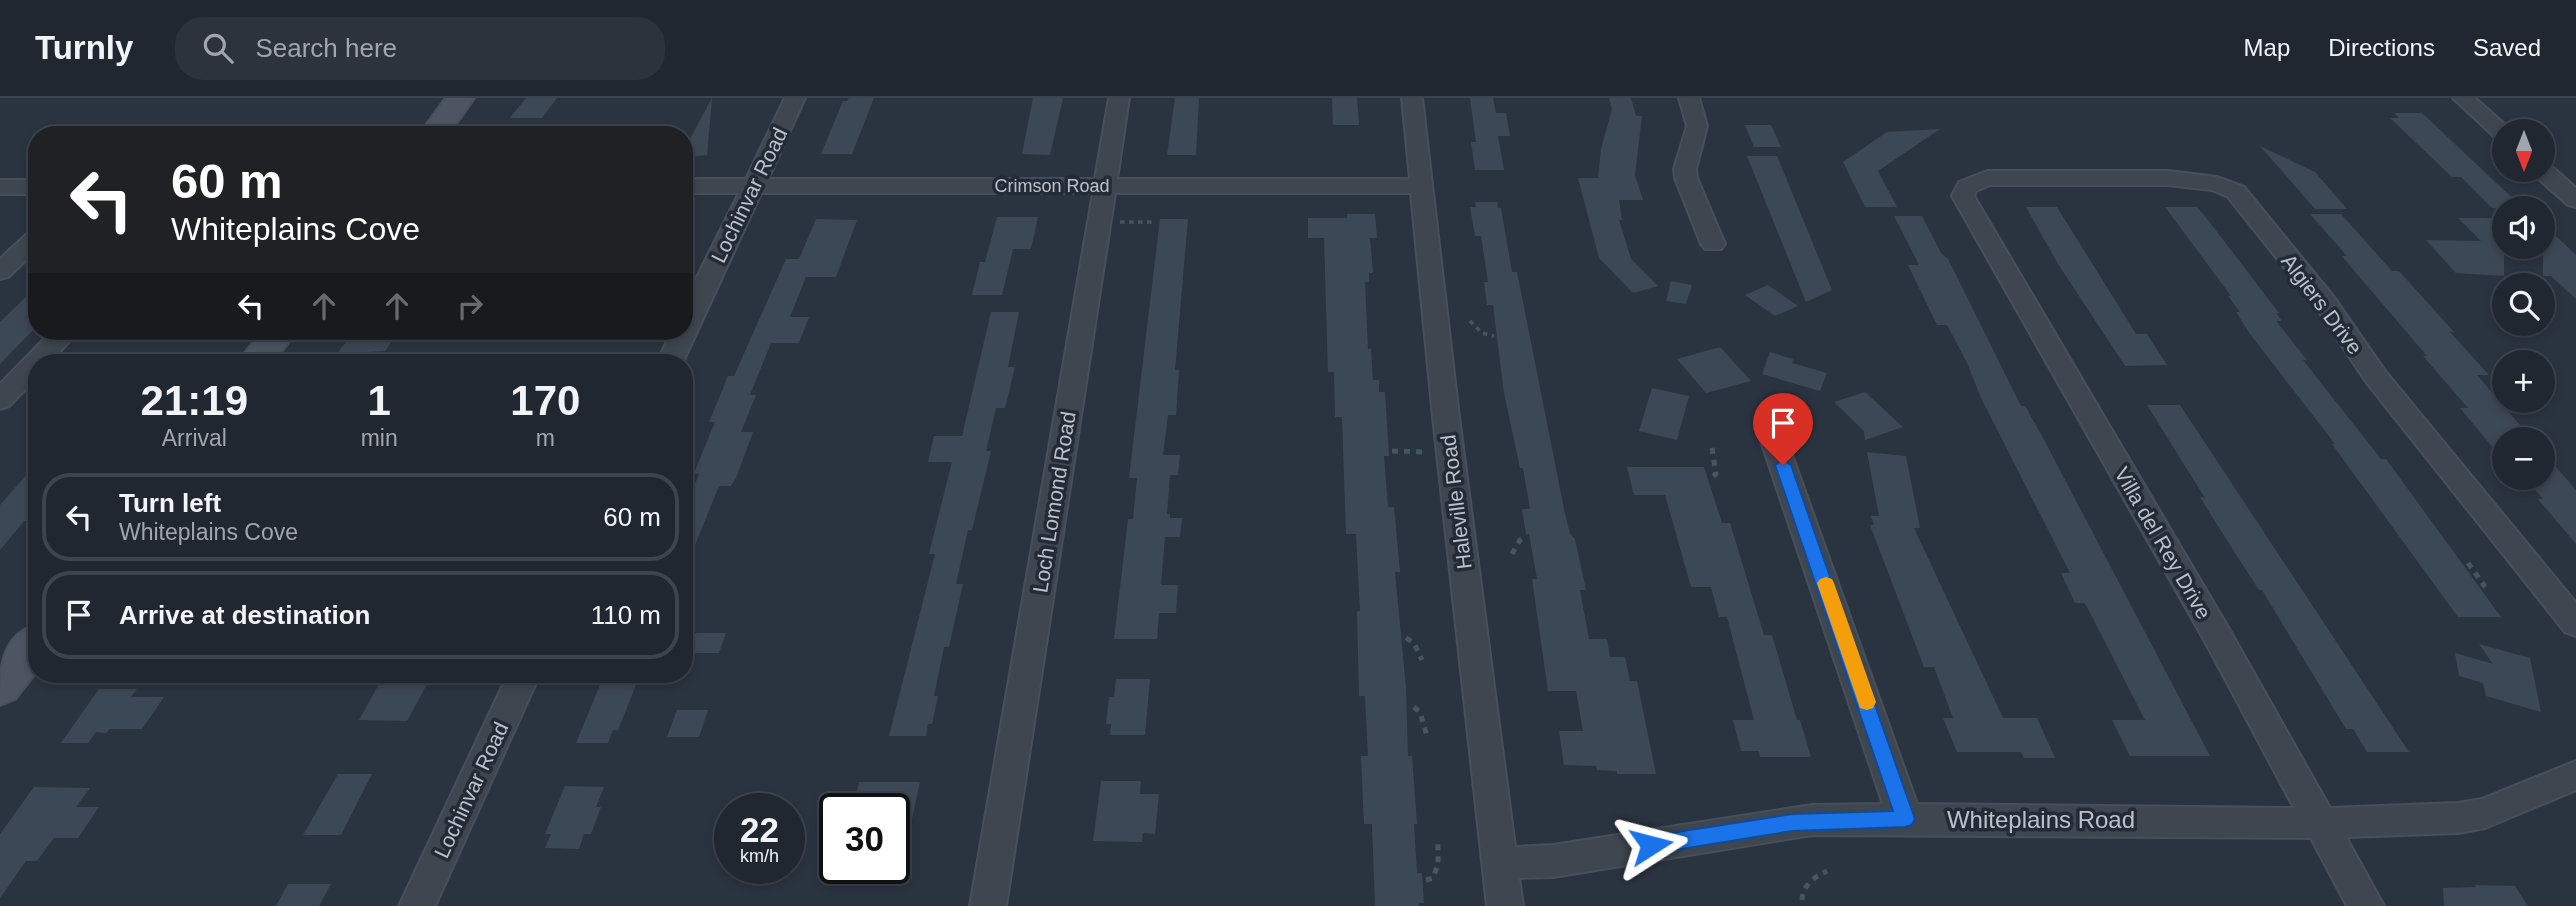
<!DOCTYPE html>
<html lang="en">
<head>
<meta charset="utf-8">
<style>
  :root { --surface:#202730; --page:#2d333c; --text:#f1f3f6; --muted:#a2a5ab; --line:#3d444c }
  body { margin:0; font-family:Arial,sans-serif; background:var(--page); color:var(--text); height:100vh; display:flex; flex-direction:column; font-size:26px; white-space:nowrap }
  * { box-sizing:border-box; margin:0 }
  p { font-size:23px; color:var(--muted) }
  .icon { flex:none; width:38px; height:38px; fill:none; stroke:currentColor; stroke-width:2; stroke-linecap:round; stroke-linejoin:round }
  .map { position:relative; flex:1; overflow:hidden }
  .drawer { position:absolute; left:28px; top:256px; width:665px; height:329px; display:flex; flex-direction:column; background:var(--surface); border-radius:28px; box-shadow:0 4px 10px #0003,0 0 0 2px var(--line) }
  .drawer>* { flex:none }
  .hud { position:absolute; left:28px; top:28px; width:665px; height:214px; border-radius:28px; box-shadow:0 4px 10px #0003,0 0 0 2px var(--line); background:#202124; color:#fff; overflow:hidden }
  .needle { width:46px; rotate:180deg }
  .controls { position:absolute; left:2492px; top:21px; display:grid; gap:14px }
  .controls a { display:grid; place-items:center; width:63px; height:63px; border-radius:50%; background:var(--surface); box-shadow:0 4px 10px #0003,0 0 0 2px var(--line); font-size:35px }
  .speed { position:absolute; left:714px; top:695px; display:flex; gap:14px; font-size:35px; font-weight:700; text-align:center }
  .speed>* { display:grid; place-content:center; width:91px; height:91px; border-radius:50%; background:var(--surface); box-shadow:0 4px 10px #0003,0 0 0 2px var(--line); line-height:1 }
  .speed small { font-size:18px; font-weight:400 }
  .speed .limit { border:4px solid #111; border-radius:10px; background:#fff; color:#111 }
  .pin { position:absolute; display:grid; place-items:center; width:60px; height:60px; color:#fff; margin:-72px -30px; border-radius:50% 50% 50% 0; rotate:-45deg; box-shadow:0 0 7px #0007 }
  .pin .icon { rotate:45deg }
  .me { position:absolute; width:77px; margin:-38px; rotate:81deg; stroke-linejoin:round; filter:drop-shadow(0 0 5px #0008) }
  .turn { display:flex; align-items:center; gap:24px; height:147px; padding:0 28px; font-size:32px }
  .turn .icon { width:91px; height:91px; stroke-width:2.5 }
  .turn b { display:block; font-size:49px; line-height:60px }
  .lanes { display:flex; align-items:center; height:66px; padding:0 28px; background:#0003; justify-content:center; gap:35px; direction:ltr }
  .lanes .off { opacity:.35 }
  .eta { display:flex; justify-content:space-evenly; align-items:center; height:119px; text-align:center }
  .eta b { font-size:42px; font-weight:700; line-height:49px }
  ul { padding:0; list-style:none }
  li { display:flex; align-items:center; gap:21px; height:88px; margin:0 14px 10px; padding:0 14px; border:4px solid var(--line); border-radius:28px }
  li div { flex:1 }
  li b { display:block; font-size:26px }
  li em { font-style:normal }
  header { display:flex; align-items:center; gap:42px; box-sizing:border-box; height:98px; padding:0 35px; background:var(--surface); border-bottom:2px solid var(--line) }
  header strong { font-size:33px }
  nav { display:flex; gap:38px; margin-inline-start:auto; font-size:24px }
  .search { width:490px; height:63px; background:var(--page); display:flex; align-items:center; gap:18px; box-sizing:border-box; padding:0 24px; border-radius:28px; color:var(--muted); font-size:26px }
  .map>svg:first-child { display:block }
  .building { fill:#3d4856 }
  .lines { fill:none; stroke-linecap:round; stroke-linejoin:round }
  .minor-casing { stroke:#484f5a; stroke-width:4 }
  .secondary-casing { stroke:#484f5a; stroke-width:4 }
  .path-far1 { stroke:#455859; stroke-width:3.5; stroke-dasharray:4.5 4.5; stroke-linecap:butt }
  .path { stroke:#455859; stroke-width:5; stroke-dasharray:6 6; stroke-linecap:butt }
  .minor { fill:#3e4650; fill-rule:evenodd }
  .secondary { fill:#4d5563; fill-rule:evenodd }
  .route { fill:#1a73e8; stroke:#114b97; stroke-width:2 }
  .slow { fill:#f59e0b }
  .labels { text-anchor:middle; dominant-baseline:central; stroke-width:7; stroke-linejoin:round; paint-order:stroke }
  .far-street-label { font-size:18px; fill:#bbc1ca; stroke:#232b36 }
  .street-label { font-size:21px; fill:#bbc1ca; stroke:#232b36 }
  .near-street-label { font-size:24px; fill:#bbc1ca; stroke:#232b36 }
</style>
</head>
<body>
<header>
<strong>Turnly</strong>
<div class="search"><svg class="icon" aria-label="search" viewBox="0 0 24 24"><circle cx="10" cy="10" r="6"/><path d="M15 15l6 6"/></svg>Search here</div>
<nav><a>Map</a><a>Directions</a><a>Saved</a></nav>
</header>
<div class="map">
<svg width="2576" height="808" viewBox="0 0 2576 808">
  <rect width="100%" height="100%" fill="#2a3440"/>
  <!-- building -->
  <g class="building">
    <path d="M526,0H557L542,20H510Z"/>
    <path d="M712,0L707,57L684,60V52Z"/>
    <path d="M849,0H874L852,56H821L843,3H847Z"/>
    <path d="M1033,0H1063L1050,57L1022,56Z"/>
    <path d="M1175,0H1199L1196,57H1167Z"/>
    <path d="M1332,0H1357L1359,27H1333Z"/>
    <path d="M1470,0H1493L1496,15H1506L1510,38H1498L1504,72H1475L1471,44H1476Z"/>
    <path d="M1609,0H1631L1636,18H1642L1635,77L1643,102H1619L1622,122H1619L1631,161L1658,188L1633,195L1599,160L1578,80H1598L1601,51L1612,11Z"/>
    <path d="M2394,15H2422L2523,110H2492L2461,79H2452L2390,20H2399Z"/>
    <path d="M1745,27H1771L1781,49H1754Z"/>
    <path d="M1940,31L1878,73L1897,109H1865L1843,64L1887,34Z"/>
    <path d="M2260,48L2315,74L2347,111H2315Z"/>
    <path d="M1747,58H1777L1832,192L1806,204Z"/>
    <path d="M1475,104H1497L1498,110H1501L1512,174H1517L1526,219L1564,411L1570,436L1575,441L1586,492H1580L1589,541H1607L1610,559H1625L1630,583H1637L1656,676H1617V673L1597,672L1596,668L1564,667L1559,633H1583L1576,593H1548L1532,481H1537L1529,436H1526L1522,411H1530L1523,370H1520L1504,295L1493,207H1487L1484,184H1488L1481,138H1475L1470,109H1476Z"/>
    <path d="M2026,109H2057L2136,236H2147L2167,267L2125,268L2058,166Z"/>
    <path d="M2165,109H2197L2208,122L2279,215H2276L2282,223H2276L2307,262H2303L2381,361H2386L2501,519H2458L2332,346H2335L2250,236L2236,214H2240L2228,198H2231Z"/>
    <path d="M1347,116H1375L1377,140H1370L1373,175H1369V184H1365L1368,251H1371L1373,282H1379V294H1385L1389,358H1384L1388,409H1394L1400,474H1395L1406,590L1408,658H1412L1417,726H1414L1417,775H1422L1424,805H1419V808H1375L1372,726H1364L1361,658H1368L1365,598H1359L1357,513H1360L1356,436H1346L1342,319H1335L1334,274H1328L1324,140H1308V120H1347Z"/>
    <path d="M2310,116H2341L2392,173H2399L2454,234H2450L2489,277H2477L2532,341H2504V363L2460,310H2468L2423,258H2427L2351,169L2342,158H2347Z"/>
    <path d="M1894,118H1922L1941,155L1948,161L2017,300L2021,308H2025L2042,338L2210,658H2130L2112,622H2145L2087,509L2084,505H2075L2061,475H2070L1981,300L1967,265L1947,227H1937L1908,167H1919Z"/>
    <path d="M997,119H1038L1031,151H1013L1002,197H972L980,164H985Z"/>
    <path d="M2458,120H2504V178L2456,175L2426,142L2481,143Z"/>
    <path d="M816,121L857,122L836,179H806L790,219H809L799,245H771L750,297H756L741,334H753L736,380L731,388H719L684,474V413L699,376L694,375L715,324H709L728,278H734L786,161H799Z"/>
    <path d="M1160,121H1188L1175,272H1179L1176,317H1168L1163,357H1180L1178,377H1170L1167,416H1170V420H1182L1180,439H1165L1161,487H1178L1176,515H1159L1157,541H1114L1128,421H1133L1137,380H1129Z"/>
    <path d="M2543,126L2576,157V201L2551,178H2543Z"/>
    <path d="M1671,183L1692,187L1686,206L1666,203Z"/>
    <path d="M1768,187L1798,208L1775,218L1745,197Z"/>
    <path d="M37,188V228L0,266V224Z"/>
    <path d="M991,214H1019L1008,269H1015L1005,310H996L986,353H991L986,374L972,432H968L956,486H963L949,549H944L934,598H938L932,626H928L926,638H889L935,456H929L952,364H928L934,338H962Z"/>
    <path d="M354,233H399L385,253L337,256Z"/>
    <path d="M1720,249L1751,283L1706,295L1677,261Z"/>
    <path d="M1770,254L1793,261L1792,265L1827,275L1820,293L1762,276Z"/>
    <path d="M1652,290L1689,298L1677,342L1639,333Z"/>
    <path d="M1865,294L1903,329L1865,342L1864,333L1834,304Z"/>
    <path d="M2147,307H2180L2409,654H2367L2353,631H2346L2262,492H2259L2221,433L2200,399L2205,400Z"/>
    <path d="M1867,354L1906,358L1920,430H1914L2003,620H2037L2055,660H2024L2021,654H1957L1943,620H1953L1934,569H1924L1870,427H1874L1871,418H1879Z"/>
    <path d="M2543,354L2576,392V446L2538,401H2543L2530,386H2543Z"/>
    <path d="M37,365V423H24L0,452V407Z"/>
    <path d="M1627,369H1704L1722,425H1730L1764,537H1772L1797,622H1800L1811,659H1760L1759,653H1741L1733,622H1754L1727,519H1719L1711,489H1691L1665,397H1634Z"/>
    <path d="M694,535H726L719,555H686Z"/>
    <path d="M2479,546L2530,560L2541,614L2486,598L2483,585L2459,578L2455,555L2493,566Z"/>
    <path d="M384,577H432L407,623L359,622Z"/>
    <path d="M1116,581H1150L1145,637H1110L1111,626H1106L1109,599H1114Z"/>
    <path d="M600,587H636L618,632H613L608,645H576Z"/>
    <path d="M99,591H137L131,599H164L142,631H109L107,635L96,634L88,645H61Z"/>
    <path d="M677,612H708L699,639H667Z"/>
    <path d="M338,676H372L341,737H303Z"/>
    <path d="M1101,683H1141L1140,696H1159L1155,736L1143,735L1142,744L1093,743Z"/>
    <path d="M859,684H920L903,762L894,761V710H853Z"/>
    <path d="M565,688L604,689L596,709H601L591,736H584L579,751L545,750L551,736H545Z"/>
    <path d="M34,689L90,690L76,709H99L78,740H54L37,763H26L0,800V736Z"/>
    <path d="M288,786H331L319,808H276Z"/>
    <path d="M2475,787L2515,788L2528,808H2444L2443,790L2476,789Z"/>
  </g>
  <g class="lines">
    <defs>
      <g id="minor">
        <path d="M785,0H805L768,81H1095L1109,0H1129L1117,81H1410L1402,0H1422L1459,319L1515,749L1553,747L1812,707L1883,706L1761,343L1765,336L1774,334L1783,336L1787,343L1917,706L2294,710L2207,547L1952,98L1959,84L1987,73H2168L2217,79L2244,89L2333,198L2385,273L2576,505V538L2565,534L2367,285L2315,208L2228,99L2212,92L2168,87H1990L1976,93L1974,98L2229,531L2330,710L2458,705L2482,701L2576,663V692L2485,730L2458,735L2346,739L2384,808H2347L2311,740L1812,737L1553,779L1519,780L1523,808H1487L1433,319L1411,95H1115L1006,808H970L1093,95H761L683,264H657L672,233H684V205L739,95H684V81H746Z"/>
        <path d="M1679,0H1699L1707,28L1696,71L1697,80L1725,146L1721,151H1705L1701,146L1675,80L1674,71L1687,28Z"/>
        <path d="M2453,0H2475L2512,33H2504V43L2497,41Z"/>
        <path d="M2543,66L2550,67L2576,90V109L2568,107L2534,77L2531,72H2543Z"/>
        <rect x="0" y="82" width="37" height="14"/>
        <path d="M37,132V152L8,179L0,181V161L29,134Z"/>
        <path d="M52,233H78L51,264H37V279L9,308L0,311V286Z"/>
        <path d="M508,576H540L435,808H399Z"/>
      </g>
      <g id="secondary">
        <path d="M446,0H474L448,37H419Z"/>
        <path d="M262,233H297L273,264H238Z"/>
        <path d="M37,526V573L15,601L0,607C0,570 0,539 37,526Z"/>
      </g>
    </defs>
    <!-- minor casing -->
    <use href="#minor" class="minor-casing"/>
    <!-- secondary casing -->
    <use href="#secondary" class="secondary-casing"/>
    <!-- path-far1 -->
    <g class="path-far1">
      <path d="M1120,124H1154"/>
      <path d="M1470,223L1482,235L1494,238"/>
    </g>
    <!-- path -->
    <g class="path">
      <path d="M1712,350L1716,376L1712,379"/>
      <path d="M1392,353L1426,354"/>
      <path d="M1512,456L1520,442L1526,438"/>
      <path d="M2468,465L2484,487L2481,490"/>
      <path d="M1406,540L1414,545L1422,562"/>
      <path d="M1414,609L1420,614L1427,638"/>
      <path d="M1426,782L1433,780L1438,766V746"/>
      <path d="M1802,802C1803,787 1814,779 1827,773"/>
    </g>
    <!-- minor -->
    <use href="#minor" class="minor"/>
    <!-- secondary -->
    <use href="#secondary" class="secondary"/>
  </g>
  <!-- route -->
  <path class="route" d="M1783,362L1791,367L1915,721L1912,727L1905,729L1792,733L1651,756L1644,753L1641,747L1644,741L1651,738L1792,716L1893,713L1775,367Z"/>
  <!-- slow -->
  <path class="slow" d="M1826,479L1832,481L1834,485L1876,604L1873,610L1867,612L1860,610L1858,604L1817,485L1820,481Z"/>
  <g class="labels">
    <!-- far-street labels -->
    <g class="far-street-label">
      <text x="1052" y="88">Crimson Road</text>
    </g>
    <!-- street labels -->
    <g class="street-label">
      <text transform="translate(749 97) rotate(-64)">Lochinvar Road</text>
      <text transform="translate(2322 206) rotate(53)">Algiers Drive</text>
      <text transform="translate(1054 404) rotate(-81)">Loch Lomond Road</text>
      <text transform="translate(1456 404) rotate(-97)">Haleville Road</text>
      <text transform="translate(2163 445) rotate(60)">Villa del Rey Drive</text>
      <text transform="translate(471 692) rotate(-65)">Lochinvar Road</text>
    </g>
    <!-- near-street labels -->
    <g class="near-street-label">
      <text x="2041" y="721">Whiteplains Road</text>
    </g>
  </g>
</svg>
<div class="controls">
<a><svg class="needle" viewBox="-14 -14 28 28"><path d="M0-13l5 13h-10z" fill="#e53935"/><path d="M0 13l5-13h-10z" fill="#a2a5ab"/></svg></a>
<a><svg class="icon" aria-label="sound" viewBox="0 0 24 24"><path d="M4 9h4l5-4v14l-5-4H4zM17 9q2 3 0 6"/></svg></a>
<a><svg class="icon" aria-label="search" viewBox="0 0 24 24"><circle cx="10" cy="10" r="6"/><path d="M15 15l6 6"/></svg></a>
<a>+</a>
<a>−</a>
</div>
<div class="speed"><div>22<small>km/h</small></div><div class="limit">30</div></div>
<div class="pin" style="left:1783px;top:367px;background:#d93025"><svg class="icon" aria-label="arrive" viewBox="0 0 24 24"><path d="M6 21V4h12l-3 4 3 4H6"/></svg></div>
<svg class="me" style="left:1651px;top:747px" viewBox="-20 -20 40 40"><path d="M0-17L14 15 0 8-14 15z" fill="#1a73e8" stroke="#fff" stroke-width="4"/></svg>
<div class="hud">
<div class="turn"><svg class="icon" aria-label="left" viewBox="0 0 24 24"><path d="M17 20v-9H6M10 6l-5 5 5 5"/></svg><div><b>60 m</b>Whiteplains Cove</div></div>
<div class="lanes"><svg class="icon" aria-label="left" viewBox="0 0 24 24"><path d="M17 20v-9H6M10 6l-5 5 5 5"/></svg><svg class="icon off" aria-label="ahead" viewBox="0 0 24 24"><path d="M12 20V5M6 11l6-6 6 6"/></svg><svg class="icon off" aria-label="ahead" viewBox="0 0 24 24"><path d="M12 20V5M6 11l6-6 6 6"/></svg><svg class="icon off" aria-label="right" viewBox="0 0 24 24"><path d="M7 20v-9h11M14 6l5 5-5 5"/></svg></div>
</div>
<section class="drawer">
<div class="eta">
<div><b>21:19</b><p>Arrival</p></div>
<div><b>1</b><p>min</p></div>
<div><b>170</b><p>m</p></div>
</div>
<ul>
<li><svg class="icon" aria-label="left" viewBox="0 0 24 24"><path d="M17 20v-9H6M10 6l-5 5 5 5"/></svg><div><b>Turn left</b><p>Whiteplains Cove</p></div><em>60 m</em></li>
<li><svg class="icon" aria-label="arrive" viewBox="0 0 24 24"><path d="M6 21V4h12l-3 4 3 4H6"/></svg><div><b>Arrive at destination</b></div><em>110 m</em></li>
</ul>
</section>
</div>
</body>
</html>
